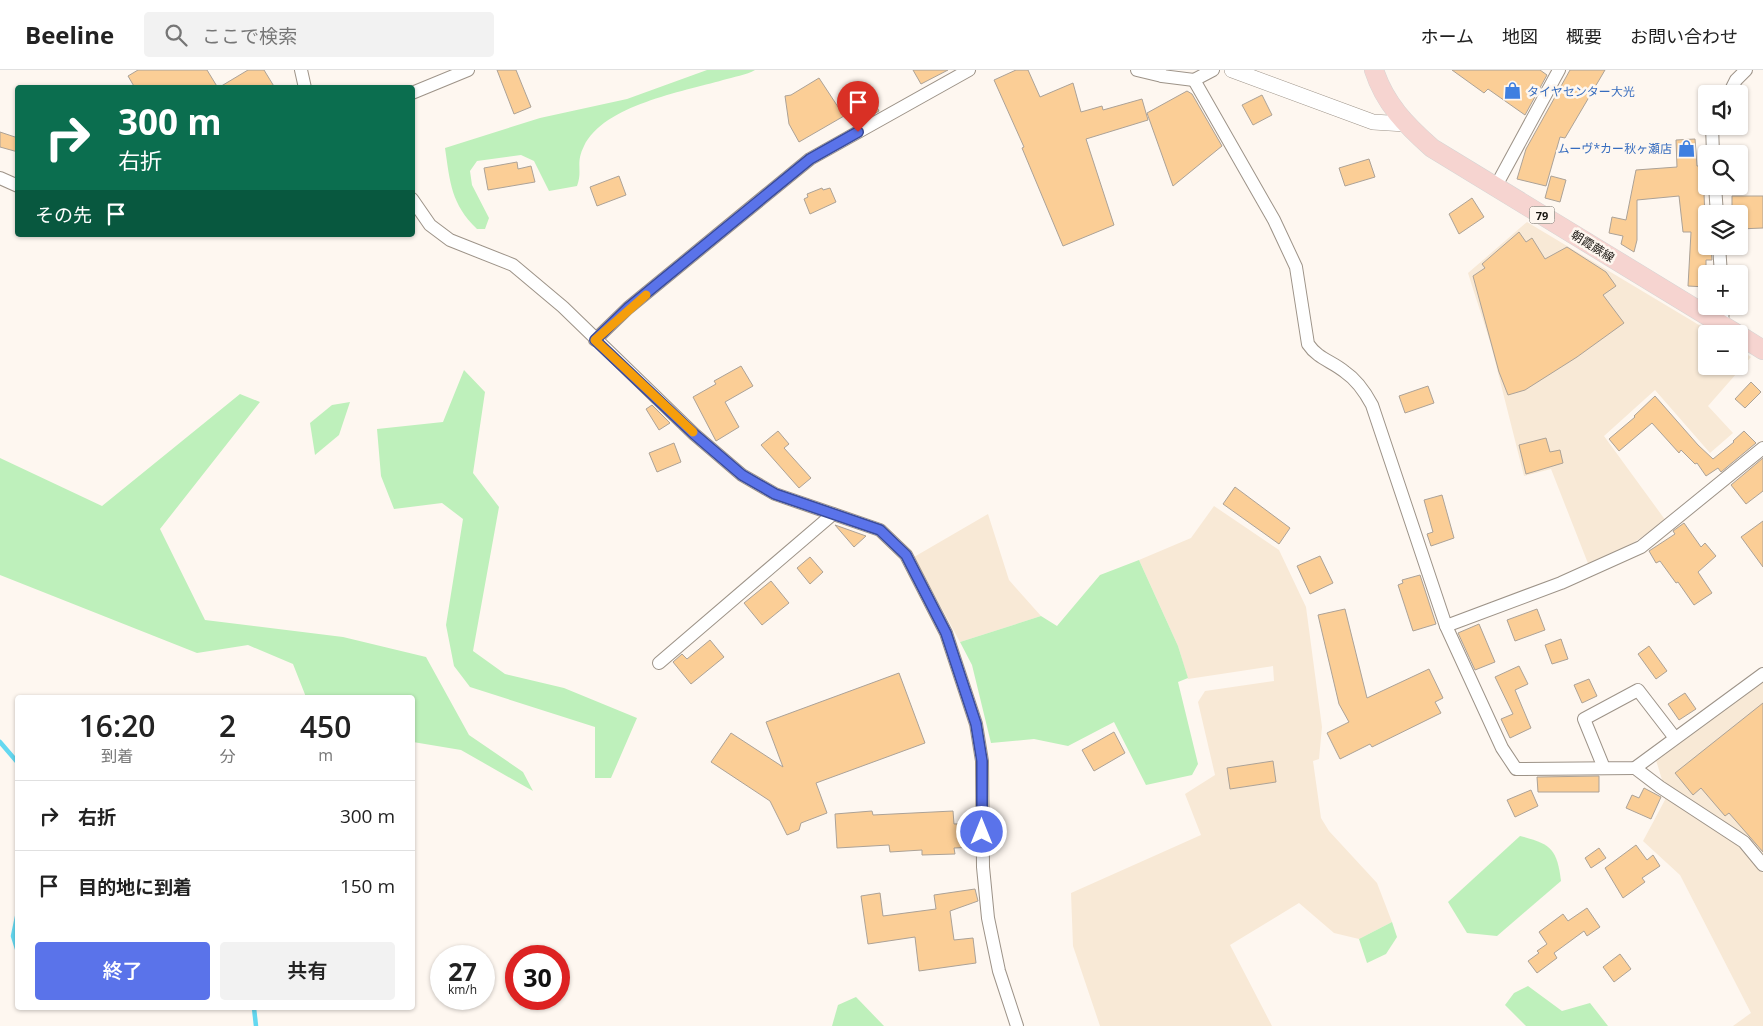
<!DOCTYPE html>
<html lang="ja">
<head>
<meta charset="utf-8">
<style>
  :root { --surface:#fff; --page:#f2f2f2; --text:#222; --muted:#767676; --line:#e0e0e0; --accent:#5a73ea }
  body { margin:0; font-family:"Open Sans","Noto Sans JP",sans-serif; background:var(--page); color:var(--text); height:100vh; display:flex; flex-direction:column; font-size:19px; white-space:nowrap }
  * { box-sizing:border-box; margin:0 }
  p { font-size:16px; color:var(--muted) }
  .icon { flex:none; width:28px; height:28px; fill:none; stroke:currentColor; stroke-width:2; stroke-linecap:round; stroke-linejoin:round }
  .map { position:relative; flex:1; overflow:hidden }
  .sheet { position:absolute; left:15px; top:625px; width:400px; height:315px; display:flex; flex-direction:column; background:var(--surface); border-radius:5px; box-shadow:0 1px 4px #0004 }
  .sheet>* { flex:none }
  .top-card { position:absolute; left:15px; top:15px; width:400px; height:152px; border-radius:5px; box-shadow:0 1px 4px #0004; background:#0b6e4f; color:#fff; overflow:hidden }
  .buttons { position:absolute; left:1698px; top:15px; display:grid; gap:10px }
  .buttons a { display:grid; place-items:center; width:50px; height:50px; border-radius:5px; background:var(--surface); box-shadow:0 1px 4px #0004; font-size:25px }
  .speed { position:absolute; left:430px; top:875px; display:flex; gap:10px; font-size:25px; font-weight:700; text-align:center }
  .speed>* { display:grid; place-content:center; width:65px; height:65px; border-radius:50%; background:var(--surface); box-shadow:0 1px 4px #0004; line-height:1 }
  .speed small { font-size:12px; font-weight:400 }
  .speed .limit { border:8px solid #d22; background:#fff; color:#111 }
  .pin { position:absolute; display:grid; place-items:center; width:42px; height:42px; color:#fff; margin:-51px -21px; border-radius:50% 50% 50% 0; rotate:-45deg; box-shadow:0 0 5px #0007 }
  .pin .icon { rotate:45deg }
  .me { position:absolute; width:55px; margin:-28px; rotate:0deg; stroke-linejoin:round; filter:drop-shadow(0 0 4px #0008) }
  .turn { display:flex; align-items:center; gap:18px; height:105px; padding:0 20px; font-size:22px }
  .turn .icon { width:65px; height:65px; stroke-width:2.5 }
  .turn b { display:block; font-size:35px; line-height:42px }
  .then { display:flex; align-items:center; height:48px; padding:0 20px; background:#0003; gap:10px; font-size:19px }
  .eta { display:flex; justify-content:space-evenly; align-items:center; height:85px; text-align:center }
  .eta b { font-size:30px; font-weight:600; line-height:35px }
  .cta { display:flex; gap:10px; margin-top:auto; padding:10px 20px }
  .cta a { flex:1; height:58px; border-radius:5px; background:var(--accent); color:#fff; font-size:20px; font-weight:600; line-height:58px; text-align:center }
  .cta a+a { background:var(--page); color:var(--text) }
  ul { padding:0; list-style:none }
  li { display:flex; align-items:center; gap:15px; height:70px; padding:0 20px; border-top:1px solid var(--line) }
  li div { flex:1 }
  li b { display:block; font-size:19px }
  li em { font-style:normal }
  header { display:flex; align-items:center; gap:30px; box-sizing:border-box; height:70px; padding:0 25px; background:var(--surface); border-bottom:1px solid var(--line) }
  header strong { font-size:24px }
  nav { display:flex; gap:28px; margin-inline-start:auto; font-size:18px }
  .search { width:350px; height:45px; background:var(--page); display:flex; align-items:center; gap:12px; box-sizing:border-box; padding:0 18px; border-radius:5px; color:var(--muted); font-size:19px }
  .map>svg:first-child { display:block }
  .built { fill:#f8e9d6 }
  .green { fill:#bef0bb }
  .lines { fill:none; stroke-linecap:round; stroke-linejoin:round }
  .stream { stroke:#64d8f0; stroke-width:4.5 }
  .building { fill:#fbce96; stroke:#aca297 }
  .minor-casing { stroke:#9d9388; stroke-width:14 }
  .tertiary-casing { stroke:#9d9388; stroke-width:16 }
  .primary-casing { stroke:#d5d5d4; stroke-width:20 }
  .minor { stroke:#fff; stroke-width:12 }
  .tertiary { stroke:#fff; stroke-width:15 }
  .primary { stroke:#f6d4d0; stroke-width:19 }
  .route-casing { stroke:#3a4b98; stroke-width:12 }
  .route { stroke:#5a73ea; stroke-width:9 }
  .slow { stroke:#f59e0b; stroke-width:9 }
  .labels { text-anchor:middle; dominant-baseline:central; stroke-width:5; stroke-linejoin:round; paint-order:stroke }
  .shield { fill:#fef7f0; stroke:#5d5953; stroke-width:1 }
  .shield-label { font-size:11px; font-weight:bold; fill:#181510 }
  .shop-label { font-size:12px; fill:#366cbe; stroke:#fef7f0; text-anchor:start }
  .street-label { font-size:12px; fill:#181510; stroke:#fef7f0 }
</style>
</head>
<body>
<header>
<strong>Beeline</strong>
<div class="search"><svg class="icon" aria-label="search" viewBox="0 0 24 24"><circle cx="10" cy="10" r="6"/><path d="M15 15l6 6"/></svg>ここで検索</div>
<nav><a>ホーム</a><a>地図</a><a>概要</a><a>お問い合わせ</a></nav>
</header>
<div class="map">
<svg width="1763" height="956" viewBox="0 0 1763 956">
  <rect width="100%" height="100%" fill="#fef7f0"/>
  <!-- built -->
  <g class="built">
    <path d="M1527,152L1714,264H1706V296H1739V279L1751,287L1708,336L1733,363L1710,383L1655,320L1604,366L1666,451L1633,473L1589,496L1551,399L1524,406L1491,275L1468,203Z"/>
    <path d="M1214,436L1279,480L1306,537L1322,657L1319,689L1313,691L1321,748L1329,761L1377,813L1392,852L1359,869L1334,863L1299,833L1230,875L1272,956H1100L1073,876L1071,823L1201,765L1185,724L1215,705L1198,632L1205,621L1274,611L1273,596L1188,609L1178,576L1139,490L1191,468Z"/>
    <path d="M988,444L1009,510L1041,546L960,572L914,487Z"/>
    <path d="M1763,607V788L1664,716L1655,687Z"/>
    <path d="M1666,728L1740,775L1763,803V956H1733L1751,943L1680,805L1643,771Z"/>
  </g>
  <!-- green -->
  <g class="green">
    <path d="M707,0H755C747,5 733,7 723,10C682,22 604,35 584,76C575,94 583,100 577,116L549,121L534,91L521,85L477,91L470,101L472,115L489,148L485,159H477C451,134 450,112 445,78L540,48L627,29Z"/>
    <path d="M464,300L485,322L473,403L499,437L473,581L505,604L564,618L637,648L611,708H595V657L470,617L454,596L446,555L463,449L442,433L394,439L381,406L377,359L443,352Z"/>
    <path d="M240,324L260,332L160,459L205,550L343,567L426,587L469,665L523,702L533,721L461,680L413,672L412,628L306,627L293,594L248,575L197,583L0,505V388L102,436Z"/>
    <path d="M350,332L339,365L315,385L310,353L332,335Z"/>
    <path d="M1139,490L1178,576L1188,608L1178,612L1198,694L1192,705L1146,715L1114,652L1068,676L1034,669L991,673L972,595L960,572L1041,546L1057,556L1100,505Z"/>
    <path d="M1520,766C1551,774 1557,779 1561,811L1497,866L1467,863L1448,832Z"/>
    <path d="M1392,852L1397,867L1386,884L1367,893L1359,869Z"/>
    <path d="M1528,916L1562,941L1590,933L1608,956H1526L1505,935L1514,923Z"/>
    <path d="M856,927L884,956H832L838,935Z"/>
  </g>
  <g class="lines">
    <!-- stream -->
    <g class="stream">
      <path d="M0,672L18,693"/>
      <path d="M18,842L13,866L18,882"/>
      <path d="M254,938L256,956"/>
    </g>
  </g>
  <!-- building -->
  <g class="building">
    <path d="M138,0H207L218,18H135L128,6Z"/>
    <path d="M248,0H264L275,18H218Z"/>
    <path d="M497,0H516L531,37L514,44Z"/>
    <path d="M913,0H948L921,14Z"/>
    <path d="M1016,0H1028L1040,27L1073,13L1081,42L1102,36L1103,40L1142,29L1148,50L1086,69L1114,155L1063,176L1022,78L1024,77L994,10Z"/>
    <path d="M1452,0H1540L1547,5L1525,45L1488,19L1484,23Z"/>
    <path d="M1570,0H1605L1565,68L1560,67L1546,116L1517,109L1526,79Z"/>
    <path d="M819,8L844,46L799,72L789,54L785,26L791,25Z"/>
    <path d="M1187,21L1192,24L1222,76L1173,116L1147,43Z"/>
    <path d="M1262,25L1272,45L1253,55L1242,35Z"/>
    <path d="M872,28L879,41L865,49L858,36Z"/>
    <path d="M0,62L18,68V82L0,77Z"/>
    <path d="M1695,69L1697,96H1703L1706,176H1711L1712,190H1706V217L1688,216L1691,162H1683L1679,126L1637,130V170L1634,182L1621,174L1623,166L1609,163L1612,147L1626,150L1636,100L1677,97L1676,70Z"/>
    <path d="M1369,89L1375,107L1345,116L1339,98Z"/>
    <path d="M517,92L518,99L531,96L535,112L488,120L484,98Z"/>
    <path d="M619,106L626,125L597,136L590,117Z"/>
    <path d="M1551,106L1566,110L1560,132L1545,128Z"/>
    <path d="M822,118L823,120L830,118L836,132L810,144L804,129L808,127L807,124Z"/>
    <path d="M1732,126H1763V158L1739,159V144H1732Z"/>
    <path d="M1472,128L1484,147L1459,164L1449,144Z"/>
    <path d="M1519,162L1526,172L1532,168L1545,189L1567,177L1606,202L1616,216L1603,225L1624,253L1577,287L1525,320L1508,325L1499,302L1473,206L1485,198L1482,194Z"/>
    <path d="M741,296L753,316L725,332L739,357L716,371L693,327L716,314L714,311Z"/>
    <path d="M1751,312L1761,322L1745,338L1735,329Z"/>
    <path d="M1428,316L1434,333L1405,343L1399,326Z"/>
    <path d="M1655,326L1698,375L1713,389L1734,372L1733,371L1744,361L1756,373L1721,402L1718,398L1706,406L1697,393L1695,394L1681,380L1679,383L1652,353L1619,381L1609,369L1635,347L1634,346Z"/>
    <path d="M652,335L670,353L659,360L646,339Z"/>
    <path d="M778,361L789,374L784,378L811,408L799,418L761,375Z"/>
    <path d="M1546,368L1550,382L1560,380L1563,393L1526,404L1519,375Z"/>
    <path d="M674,373L681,392L657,402L649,383Z"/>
    <path d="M1763,388V421L1746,434L1731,415Z"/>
    <path d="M1235,417L1290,458L1279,474L1223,434Z"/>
    <path d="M1442,425L1454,468L1431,476L1427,464L1433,462L1424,430Z"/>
    <path d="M1763,451V497L1741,467Z"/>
    <path d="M1684,453L1701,477L1705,473L1716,486L1698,502L1712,523L1694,535L1678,512L1676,513L1660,491L1656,493L1649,481L1675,464L1673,461Z"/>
    <path d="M835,455L866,466L854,477Z"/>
    <path d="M1320,486L1333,513L1310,524L1297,496Z"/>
    <path d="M810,487L823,502L810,514L797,498Z"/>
    <path d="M1420,505L1436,554L1413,561L1398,515L1403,513L1402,510Z"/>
    <path d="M771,511L789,533L762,555L744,533Z"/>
    <path d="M1345,539L1367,628L1429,599L1443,628L1435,632L1441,643L1372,677L1370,674L1340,689L1327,663L1349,652L1339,634L1318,545Z"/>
    <path d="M1537,539L1545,560L1515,571L1507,550Z"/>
    <path d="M1479,554L1495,592L1475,600L1458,563Z"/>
    <path d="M1561,569L1568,589L1552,594L1545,575Z"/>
    <path d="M710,570L724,587L691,614L673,592L682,584L687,589Z"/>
    <path d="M1649,576L1667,601L1656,609L1638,584Z"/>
    <path d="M1519,596L1528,614L1515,620L1531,658L1510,668L1501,649L1513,644L1495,607Z"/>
    <path d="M899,603L925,673L816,713L827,743L801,753L799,760L787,765L770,731L711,692L731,663L783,697L766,652Z"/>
    <path d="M1589,609L1597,626L1582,633L1574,615Z"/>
    <path d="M1685,623L1696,639L1679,650L1668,634Z"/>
    <path d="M1763,633V782L1729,743L1725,746L1701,718L1693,725L1675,703Z"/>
    <path d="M1114,662L1125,683L1094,701L1082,680Z"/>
    <path d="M1273,691L1276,712L1230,719L1227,698Z"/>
    <path d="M1599,706V722H1538L1537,707Z"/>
    <path d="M1644,718L1661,727L1651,749L1626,738L1632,725L1639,728Z"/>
    <path d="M1531,720L1538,736L1515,747L1507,730Z"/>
    <path d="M872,741L873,745L953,741L954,754L974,753L975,777L954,778L955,784L922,785V780L890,782L889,775L837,778L835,744Z"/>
    <path d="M1636,775L1647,790L1653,785L1660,796L1642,808L1645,812L1623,828L1605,798Z"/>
    <path d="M1599,778L1606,788L1591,798L1585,788Z"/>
    <path d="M975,819L978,831L950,841L954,870L973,868L976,893L919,901L915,867L868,874L861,826L880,823L883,846L936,839L934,825Z"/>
    <path d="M1587,838L1600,857L1587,866L1584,861L1554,883L1557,888L1537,903L1528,891L1539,883L1537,881L1547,874L1539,862L1563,844L1568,851Z"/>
    <path d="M1620,884L1631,899L1614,912L1603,897Z"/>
  </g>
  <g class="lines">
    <defs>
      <g id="minor">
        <path d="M301,0L305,18"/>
        <path d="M1137,0L1162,6L1159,0"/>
        <path d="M1213,0L1194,10L1274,150L1296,197L1308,274C1318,289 1332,291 1345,302C1357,310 1365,322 1372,335L1446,556L1502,678L1516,699L1635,698L1763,604"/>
        <path d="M1162,6L1194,10"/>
        <path d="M412,23L468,0"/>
        <path d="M1729,24L1736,10L1746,0"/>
        <path d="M1712,56L1713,84"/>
        <path d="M0,108L18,116"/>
        <path d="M1496,116L1559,0"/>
        <path d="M1715,116L1717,144"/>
        <path d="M412,129L430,155L450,170L513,195L563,237L694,364L742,405L775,424L880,460L906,485L946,563L976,654L982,691L983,797L988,848L999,901L1017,956"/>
        <path d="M1719,176L1721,204"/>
        <path d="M1722,255L1723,236"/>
        <path d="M595,270L628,238L810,89L969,0"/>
        <path d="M1446,556L1561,513L1641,477L1763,378"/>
        <path d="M659,593L833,444"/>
        <path d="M1604,698L1584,649L1638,620L1675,668"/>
        <path d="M1635,698L1660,717L1744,772L1763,795"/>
      </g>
      <path id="tertiary" d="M1232,0L1373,52L1405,54"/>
      <g id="primary">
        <path d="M1374,0C1385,34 1406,55 1432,78L1737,264"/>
        <path d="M1739,265L1763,280"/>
      </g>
    </defs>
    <!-- minor casing -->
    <use href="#minor" class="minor-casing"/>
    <!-- tertiary casing -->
    <use href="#tertiary" class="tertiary-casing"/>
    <!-- primary casing -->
    <use href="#primary" class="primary-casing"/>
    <!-- minor -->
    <use href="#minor" class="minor"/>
    <!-- tertiary -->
    <use href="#tertiary" class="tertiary"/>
    <!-- primary -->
    <use href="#primary" class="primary"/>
  </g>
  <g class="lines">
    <defs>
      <path id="route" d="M858,62L810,89L628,238L595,270L694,364L742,405L775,424L880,460L906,485L946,563L976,654L982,691V762"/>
    </defs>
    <!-- route casing -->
    <use href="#route" class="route-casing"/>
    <!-- route -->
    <use href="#route" class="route"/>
    <!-- slow -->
    <path class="slow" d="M646,225L595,270L693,362"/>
  </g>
  <!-- icons -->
  <defs>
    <symbol id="shop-bare" viewBox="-9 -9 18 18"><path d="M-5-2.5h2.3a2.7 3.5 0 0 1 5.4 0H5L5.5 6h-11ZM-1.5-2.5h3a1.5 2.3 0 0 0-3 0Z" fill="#3f7fe0" stroke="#fef7f0" stroke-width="2.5" paint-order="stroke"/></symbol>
  </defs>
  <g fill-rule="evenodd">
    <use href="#shop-bare" x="1500" y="8" width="25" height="25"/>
    <use href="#shop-bare" x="1674" y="66" width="25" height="25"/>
  </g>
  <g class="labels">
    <!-- shield labels -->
    <rect class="shield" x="1529.5" y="136.5" width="25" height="17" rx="4"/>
    <g class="shield-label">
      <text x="1542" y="145">79</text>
    </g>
    <!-- shop labels -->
    <g class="shop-label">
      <text x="1527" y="21">タイヤセンター大光</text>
      <text x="1672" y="78" text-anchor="end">ムーヴ*カー秋ヶ瀬店</text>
    </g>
    <!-- street labels -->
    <g class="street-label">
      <text transform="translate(1593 176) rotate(32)">朝霞蕨線</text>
    </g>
  </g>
</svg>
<div class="buttons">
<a><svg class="icon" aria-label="sound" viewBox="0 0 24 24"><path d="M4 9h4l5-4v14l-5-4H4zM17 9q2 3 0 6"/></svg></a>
<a><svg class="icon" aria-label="search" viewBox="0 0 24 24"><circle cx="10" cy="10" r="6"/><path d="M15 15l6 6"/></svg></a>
<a><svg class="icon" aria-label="layers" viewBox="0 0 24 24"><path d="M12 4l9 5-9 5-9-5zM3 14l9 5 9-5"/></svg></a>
<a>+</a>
<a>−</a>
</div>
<div class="speed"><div>27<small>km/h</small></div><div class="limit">30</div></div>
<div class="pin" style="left:858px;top:62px;background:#d93025"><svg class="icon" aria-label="arrive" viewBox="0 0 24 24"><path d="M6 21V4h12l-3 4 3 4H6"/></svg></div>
<svg class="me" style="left:982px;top:762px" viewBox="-20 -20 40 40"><circle r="17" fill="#5a73ea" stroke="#fff" stroke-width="3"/><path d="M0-11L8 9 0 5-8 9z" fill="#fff"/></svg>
<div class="top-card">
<div class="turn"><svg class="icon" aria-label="right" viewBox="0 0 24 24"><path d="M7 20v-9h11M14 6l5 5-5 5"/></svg><div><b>300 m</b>右折</div></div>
<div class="then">その先<svg class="icon" aria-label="arrive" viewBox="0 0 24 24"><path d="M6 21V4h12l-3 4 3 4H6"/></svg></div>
</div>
<section class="sheet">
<div class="eta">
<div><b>16:20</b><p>到着</p></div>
<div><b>2</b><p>分</p></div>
<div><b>450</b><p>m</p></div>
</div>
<ul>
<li><svg class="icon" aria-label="right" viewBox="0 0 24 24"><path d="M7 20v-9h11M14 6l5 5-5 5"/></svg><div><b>右折</b></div><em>300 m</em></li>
<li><svg class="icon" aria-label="arrive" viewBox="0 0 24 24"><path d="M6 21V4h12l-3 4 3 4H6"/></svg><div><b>目的地に到着</b></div><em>150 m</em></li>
</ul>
<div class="cta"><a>終了</a><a>共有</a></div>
</section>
</div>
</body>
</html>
